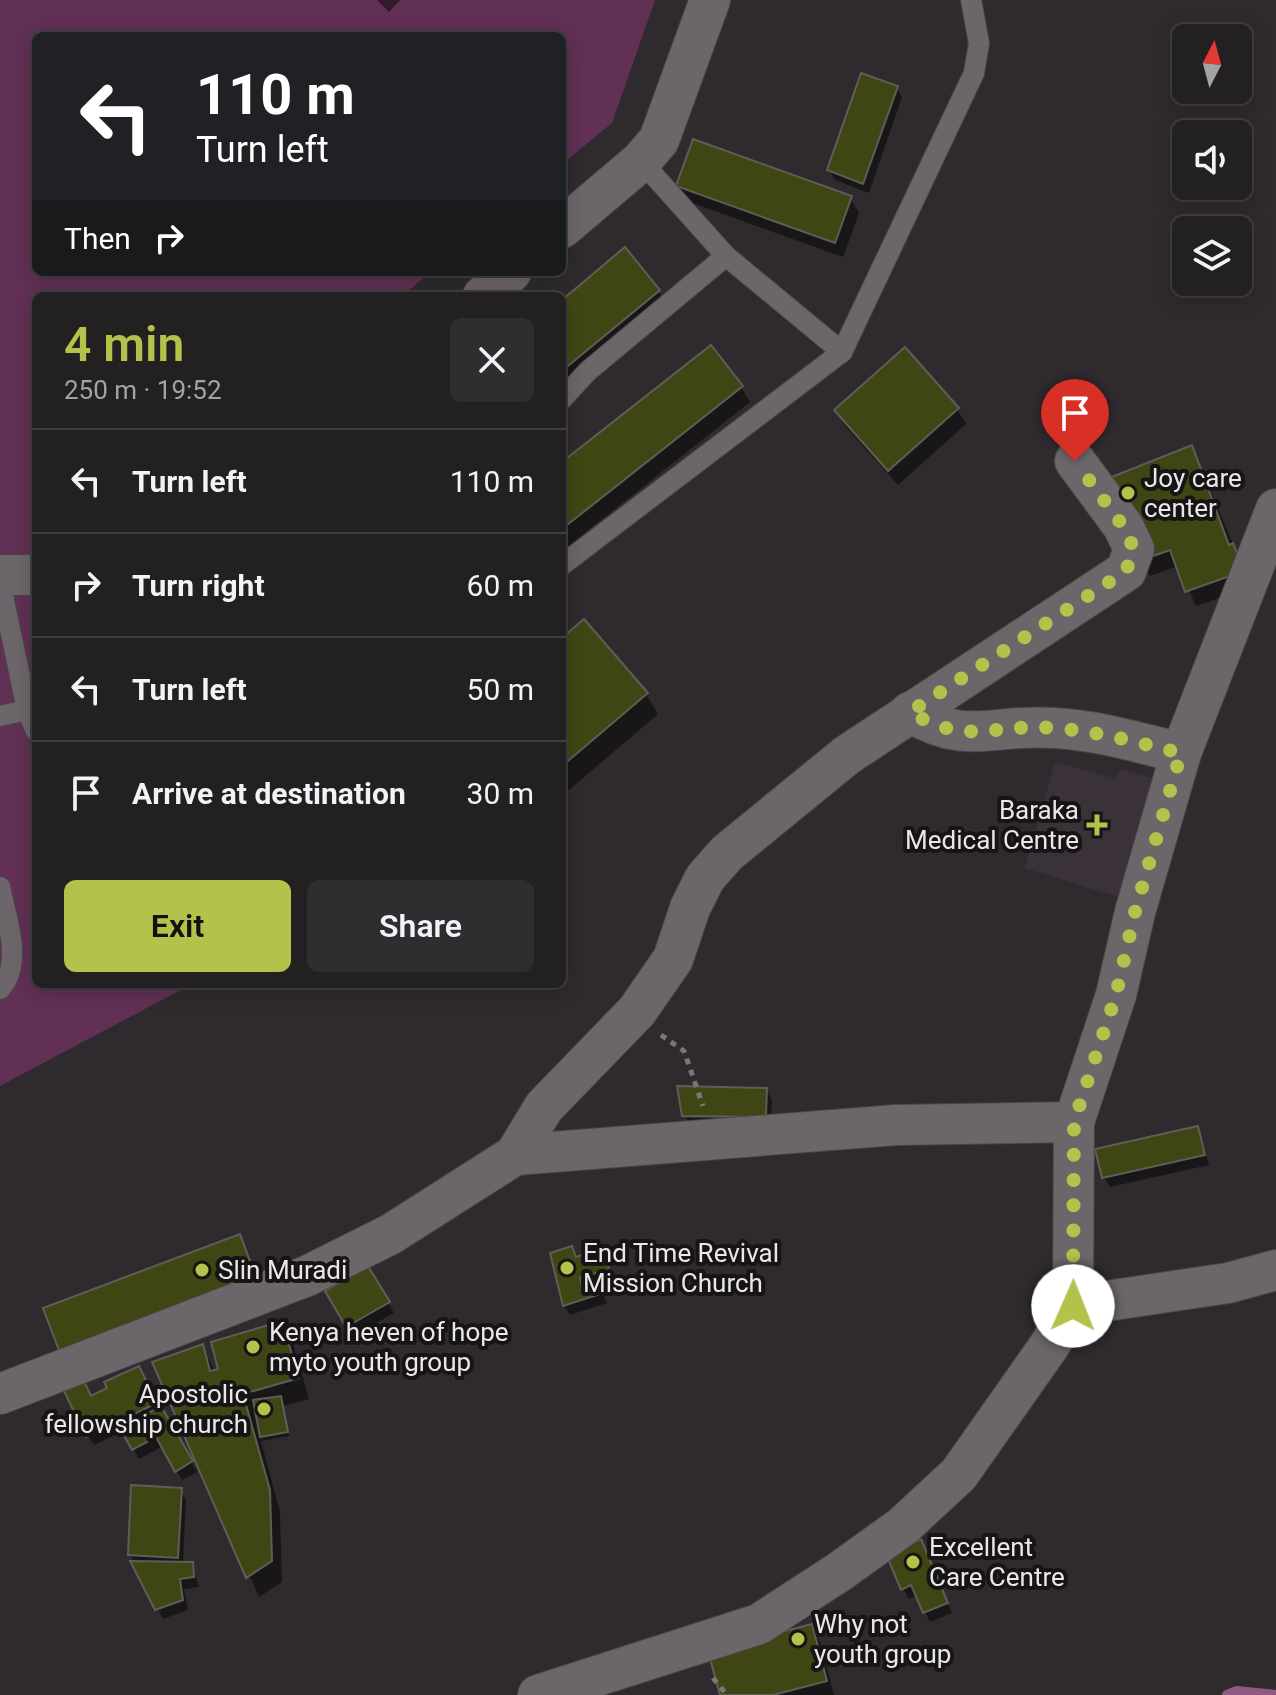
<!DOCTYPE html>
<html lang="en">
<head>
<meta charset="utf-8">
<style>
  :root { --surface:#232022; --page:#2f2d2f; --text:#f1f3f6; --muted:#a3a3a5; --line:#403e40; --accent:#b4c24b }
  body { margin:0; font-family:Roboto,sans-serif; background:var(--page); color:var(--text); height:100vh; display:flex; flex-direction:column; font-size:30px; white-space:nowrap }
  * { box-sizing:border-box; margin:0 }
  p { font-size:26px; color:var(--muted) }
  .icon { flex:none; width:44px; height:44px; fill:none; stroke:currentColor; stroke-width:2; stroke-linecap:round; stroke-linejoin:round }
  .map { position:relative; flex:1; overflow:hidden }
  .drawer { position:absolute; left:32px; top:292px; width:534px; height:696px; display:flex; flex-direction:column; background:var(--surface); border-radius:12px; box-shadow:0 4px 20px #0003,0 0 0 2px var(--line) }
  .drawer>* { flex:none }
  .banner { position:absolute; left:32px; top:32px; width:534px; height:244px; border-radius:12px; box-shadow:0 4px 20px #0003,0 0 0 2px var(--line); background:#202124; color:#fff; overflow:hidden }
  .needle { width:52px; rotate:6deg }
  .tools { position:absolute; left:1172px; top:24px; display:grid; gap:16px }
  .tools a { display:grid; place-items:center; width:80px; height:80px; border-radius:12px; background:var(--surface); box-shadow:0 4px 20px #0003,0 0 0 2px var(--line); font-size:40px }
  .pin { position:absolute; display:grid; place-items:center; width:68px; height:68px; color:#fff; margin:-82px -34px; border-radius:50% 50% 50% 0; rotate:-45deg; box-shadow:0 0 8px #0007 }
  .pin .icon { rotate:45deg }
  .me { position:absolute; width:88px; margin:-44px; rotate:1deg; stroke-linejoin:round; filter:drop-shadow(0 0 6px #0008) }
  .turn { display:flex; align-items:center; gap:28px; height:168px; padding:0 32px; font-size:36px }
  .turn .icon { width:104px; height:104px; stroke-width:2.5 }
  .turn b { display:block; font-size:56px; line-height:68px }
  .then { display:flex; align-items:center; height:76px; padding:0 32px; background:#0003; gap:16px; font-size:30px }
  .round { display:grid; place-items:center; flex:none; width:84px; height:84px; border-radius:12px; background:var(--page) }
  .overview { display:flex; align-items:center; justify-content:space-between; height:136px; padding:0 32px }
  h1 { font-size:48px; font-weight:600; line-height:60px; color:var(--accent) }
  .cta { display:flex; gap:16px; margin-top:auto; padding:16px 32px }
  .cta a { flex:1; height:92px; border-radius:12px; background:var(--accent); color:#111; font-size:32px; font-weight:600; line-height:92px; text-align:center }
  .cta a+a { background:var(--page); color:var(--text) }
  ul { padding:0; list-style:none }
  li { display:flex; align-items:center; gap:24px; height:104px; padding:0 32px; border-top:2px solid var(--line) }
  li div { flex:1 }
  li b { display:block; font-size:30px }
  li em { font-style:normal }
  .map>svg:first-child { display:block }
  .built { fill:#3b3138 }
  .green { fill:#613054 }
  .shadow { fill:#0007 }
  .lines { fill:none; stroke-linecap:round; stroke-linejoin:round }
  .stream { stroke:#8f5980; stroke-width:10 }
  .building { fill:#404613; stroke:#5d5e58; stroke-width:2 }
  .service-casing { stroke:#4a4649; stroke-width:22 }
  .minor-casing { stroke:#4a4649; stroke-width:42 }
  .path { stroke:#7a7578; stroke-width:5; stroke-dasharray:6 6; stroke-linecap:butt }
  .service { stroke:#6c666a; stroke-width:20 }
  .minor { stroke:#6c666a; stroke-width:40 }
  .route { stroke:#b4c24b; stroke-width:14; stroke-dasharray:0 25.2 }
  .poi-dot { fill:#b4c24b; stroke:#161415; stroke-width:3 }
  .labels { text-anchor:middle; dominant-baseline:central; stroke-width:8; stroke-linejoin:round; paint-order:stroke }
  .poi-label { font-size:26px; fill:#ebe7e9; stroke:#161415; text-anchor:start }
</style>
</head>
<body>
<div class="map">
<svg width="1276" height="1695" viewBox="0 0 1276 1695">
  <rect width="100%" height="100%" fill="#2f2a2d"/>
  <!-- built -->
  <path class="built" d="M1055,762L1114,778L1121,769L1168,782L1134,902L1025,868Z"/>
  <!-- green -->
  <path class="green" d="M0,0H655L612,123L562,164V36H36V272H431L402,296H36V984H192L0,1086Z"/>
  <!-- shadow -->
  <g class="shadow">
    <path d="M377,0H400L389,12Z"/>
    <path d="M896,87L902,97L869,193L835,180L829,170Z"/>
    <path d="M679,186L850,198L859,213L843,257L687,201Z"/>
    <path d="M658,291L667,306L562,394V302Z"/>
    <path d="M741,387L750,402L562,551V465Z"/>
    <path d="M957,409L966,424L898,485L845,426L836,411Z"/>
    <path d="M1192,447L1251,587L1196,606L1178,566L1150,576L1141,560Z"/>
    <path d="M562,641L646,694L658,714L562,796Z"/>
    <path d="M680,1088L766,1090L772,1100L771,1115L685,1117Z"/>
    <path d="M686,1118L771,1119L690,1125Z"/>
    <path d="M1198,1128L1209,1165L1110,1187L1104,1177Z"/>
    <path d="M239,1237L264,1295L70,1368Z"/>
    <path d="M602,1251L613,1279L599,1284L607,1303L570,1315L564,1305L577,1259Z"/>
    <path d="M368,1268L394,1313L353,1336L328,1291Z"/>
    <path d="M281,1323L293,1343L309,1399L283,1406L289,1436L261,1441L280,1512L282,1582L259,1597L155,1364L202,1346L215,1372Z"/>
    <path d="M144,1378L197,1472L182,1480L163,1446L139,1459L123,1431L94,1445L88,1436L91,1399Z"/>
    <path d="M181,1490L186,1500L183,1564H192L199,1587L184,1589L188,1610L163,1619L130,1554Z"/>
    <path d="M926,1552L952,1613L930,1622L917,1595L909,1599L903,1589Z"/>
    <path d="M811,1626L820,1642L834,1695H722Z"/>
  </g>
  <g class="lines">
    <!-- stream -->
    <path class="stream" d="M1227,1695L1237,1691L1276,1695"/>
  </g>
  <!-- building -->
  <g class="building">
    <path d="M861,73L898,86L863,184L827,170Z"/>
    <path d="M693,139L852,196L835,243L676,186Z"/>
    <path d="M625,247L660,290L562,371V300Z"/>
    <path d="M711,345L743,386L562,529V462Z"/>
    <path d="M905,347L959,408L888,471L834,410Z"/>
    <path d="M1192,445L1229,545L1233,543L1244,571L1185,592L1170,550L1139,561L1099,482Z"/>
    <path d="M584,619L648,693L562,766V638Z"/>
    <path d="M677,1086L767,1088L766,1117L682,1116Z"/>
    <path d="M1198,1126L1205,1155L1102,1178L1095,1149Z"/>
    <path d="M240,1234L257,1280L60,1353L43,1308Z"/>
    <path d="M572,1246L576,1257L603,1248L609,1269L580,1278L582,1286L600,1280L603,1293L563,1306L550,1253Z"/>
    <path d="M368,1266L390,1302L346,1327L325,1291Z"/>
    <path d="M282,1321L299,1378L243,1394L270,1490L272,1561L246,1578L152,1362L203,1344L210,1371L218,1369L211,1342Z"/>
    <path d="M139,1366L157,1403L86,1437L64,1391L84,1381L91,1396L107,1388L104,1382Z"/>
    <path d="M281,1396L288,1432L260,1437L253,1400Z"/>
    <path d="M161,1406L193,1461L175,1472L156,1437L132,1450L120,1429Z"/>
    <path d="M131,1485L182,1488L178,1558L128,1555Z"/>
    <path d="M921,1539L948,1603L923,1613L911,1585L901,1590L886,1554Z"/>
    <path d="M130,1561L193,1562L194,1577L180,1579L183,1600L155,1610Z"/>
    <path d="M812,1624L827,1681L773,1695H720L708,1651Z"/>
  </g>
  <g class="lines">
    <defs>
      <g id="service">
        <path d="M641,161L726,256L842,352"/>
        <path d="M562,399L588,371L726,256"/>
        <path d="M562,565L842,352L974,73L979,43L971,0"/>
        <path d="M0,581L27,710L0,716"/>
        <path d="M36,709L27,710L36,731"/>
        <path d="M0,887C6,918 24,963 0,989"/>
      </g>
      <g id="minor">
        <path d="M562,228L641,161L659,140L710,0"/>
        <path d="M483,296L511,272"/>
        <path d="M0,575H36"/>
        <path d="M910,712C967,747 993,723 1054,728C1097,730 1140,743 1181,753"/>
        <path d="M515,1155L896,1125L1074,1122"/>
        <path d="M1073,1306L1228,1283L1276,1270"/>
        <path d="M0,1394L307,1276L391,1234L515,1155L544,1107L637,1011L673,959L690,908L705,878L727,853L847,755L1126,571L1134,549L1123,526L1075,461"/>
        <path d="M538,1695L759,1624L839,1572L903,1526L959,1474L1049,1346L1073,1306L1074,1122L1116,995L1135,912L1181,753L1276,509"/>
      </g>
    </defs>
    <!-- service casing -->
    <use href="#service" class="service-casing"/>
    <!-- minor casing -->
    <use href="#minor" class="minor-casing"/>
    <!-- path -->
    <g class="path">
      <path d="M661,1035L684,1051L703,1106"/>
      <path d="M713,1678L727,1695"/>
    </g>
    <!-- service -->
    <use href="#service" class="service"/>
    <!-- minor -->
    <use href="#minor" class="minor"/>
  </g>
  <g class="lines">
    <!-- route -->
    <path class="route" d="M1073,1306L1074,1122L1116,995L1135,912L1181,753C1139,743 1097,731 1053,728C993,723 967,747 910,712L1126,571L1134,549L1123,526L1075,461"/>
  </g>
  <!-- markers -->
  <g class="poi-dot">
    <circle cx="1128" cy="493" r="8"/>
    <path d="M1093 813h8v8h8v8h-8v8h-8v-8h-8v-8h8z"/>
    <circle cx="567" cy="1268" r="8"/>
    <circle cx="202" cy="1270" r="8"/>
    <circle cx="253" cy="1347" r="8"/>
    <circle cx="264" cy="1409" r="8"/>
    <circle cx="913" cy="1562" r="8"/>
    <circle cx="798" cy="1639" r="8"/>
  </g>
  <g class="labels">
    <!-- poi labels -->
    <g class="poi-label">
      <text x="1144" y="478">Joy care<tspan x="1144" dy="30">center</tspan></text>
      <text x="1079" y="810" text-anchor="end">Baraka<tspan x="1079" dy="30">Medical Centre</tspan></text>
      <text x="583" y="1253">End Time Revival<tspan x="583" dy="30">Mission Church</tspan></text>
      <text x="218" y="1270">Slin Muradi</text>
      <text x="269" y="1332">Kenya heven of hope<tspan x="269" dy="30">myto youth group</tspan></text>
      <text x="248" y="1394" text-anchor="end">Apostolic<tspan x="248" dy="30">fellowship church</tspan></text>
      <text x="929" y="1547">Excellent<tspan x="929" dy="30">Care Centre</tspan></text>
      <text x="814" y="1624">Why not<tspan x="814" dy="30">youth group</tspan></text>
    </g>
  </g>
</svg>
<div class="tools">
<a><svg class="needle" viewBox="-14 -14 28 28"><path d="M0-13l5 13h-10z" fill="#e53935"/><path d="M0 13l5-13h-10z" fill="#a3a3a5"/></svg></a>
<a><svg class="icon" aria-label="sound" viewBox="0 0 24 24"><path d="M4 9h4l5-4v14l-5-4H4zM17 9q2 3 0 6"/></svg></a>
<a><svg class="icon" aria-label="layers" viewBox="0 0 24 24"><path d="M12 4l9 5-9 5-9-5zM3 14l9 5 9-5"/></svg></a>
</div>
<div class="pin" style="left:1075px;top:461px;background:#d93025"><svg class="icon" aria-label="arrive" viewBox="0 0 24 24"><path d="M6 21V4h12l-3 4 3 4H6"/></svg></div>
<svg class="me" style="left:1073px;top:1306px" viewBox="-20 -20 40 40"><circle r="19" fill="#fff"/><path d="M0-13L10 11 0 6-10 11z" fill="#b4c24b"/></svg>
<div class="banner">
<div class="turn"><svg class="icon" aria-label="left" viewBox="0 0 24 24"><path d="M17 20v-9H6M10 6l-5 5 5 5"/></svg><div><b>110 m</b>Turn left</div></div>
<div class="then">Then<svg class="icon" aria-label="right" viewBox="0 0 24 24"><path d="M7 20v-9h11M14 6l5 5-5 5"/></svg></div>
</div>
<section class="drawer">
<div class="overview"><div><h1>4 min</h1><p>250 m · 19:52</p></div><a class="round"><svg class="icon" aria-label="close" viewBox="0 0 24 24"><path d="M6 6l12 12M18 6L6 18"/></svg></a></div>
<ul>
<li><svg class="icon" aria-label="left" viewBox="0 0 24 24"><path d="M17 20v-9H6M10 6l-5 5 5 5"/></svg><div><b>Turn left</b></div><em>110 m</em></li>
<li><svg class="icon" aria-label="right" viewBox="0 0 24 24"><path d="M7 20v-9h11M14 6l5 5-5 5"/></svg><div><b>Turn right</b></div><em>60 m</em></li>
<li><svg class="icon" aria-label="left" viewBox="0 0 24 24"><path d="M17 20v-9H6M10 6l-5 5 5 5"/></svg><div><b>Turn left</b></div><em>50 m</em></li>
<li><svg class="icon" aria-label="arrive" viewBox="0 0 24 24"><path d="M6 21V4h12l-3 4 3 4H6"/></svg><div><b>Arrive at destination</b></div><em>30 m</em></li>
</ul>
<div class="cta"><a>Exit</a><a>Share</a></div>
</section>
</div>
</body>
</html>
